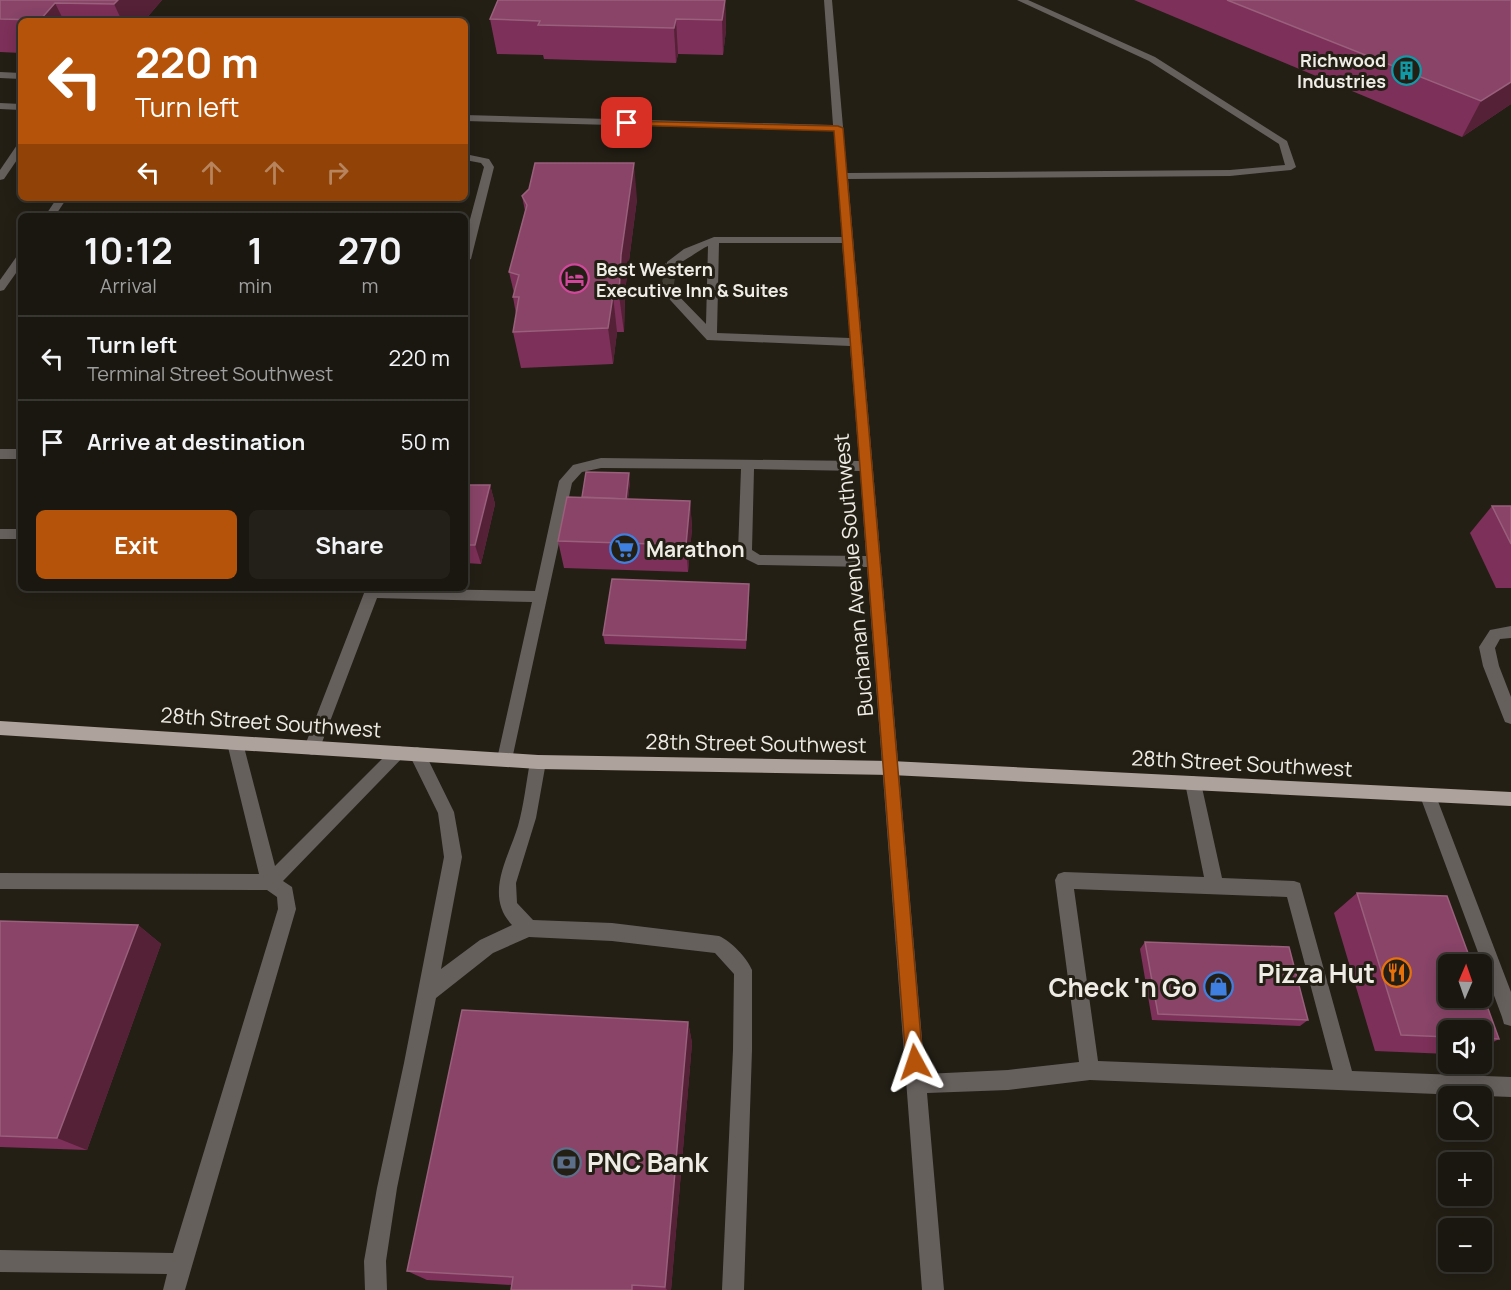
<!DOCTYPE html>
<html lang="en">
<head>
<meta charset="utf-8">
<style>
  :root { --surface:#1a1710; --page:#232019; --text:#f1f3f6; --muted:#9f9f9f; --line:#383630; --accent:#b45309 }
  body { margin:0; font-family:Manrope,sans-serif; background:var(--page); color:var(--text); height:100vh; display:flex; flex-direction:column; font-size:22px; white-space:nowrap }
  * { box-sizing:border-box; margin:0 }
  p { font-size:20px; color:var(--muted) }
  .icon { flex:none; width:33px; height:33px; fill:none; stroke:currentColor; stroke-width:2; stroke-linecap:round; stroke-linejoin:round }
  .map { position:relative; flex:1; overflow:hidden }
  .panel { position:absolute; left:18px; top:213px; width:450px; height:378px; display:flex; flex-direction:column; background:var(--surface); border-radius:9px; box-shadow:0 3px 15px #0003,0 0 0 2px var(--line) }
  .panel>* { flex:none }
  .top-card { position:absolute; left:18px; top:18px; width:450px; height:183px; border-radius:9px; box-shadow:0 3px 15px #0003,0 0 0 2px var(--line); background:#b45309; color:#fff; overflow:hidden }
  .needle { width:39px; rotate:2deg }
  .fabs { position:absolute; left:1438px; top:954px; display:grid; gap:12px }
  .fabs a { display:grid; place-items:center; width:54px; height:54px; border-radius:9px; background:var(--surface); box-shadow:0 3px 15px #0003,0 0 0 2px var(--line); font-size:30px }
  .pin { position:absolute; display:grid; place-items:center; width:51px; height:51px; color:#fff; margin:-26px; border-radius:12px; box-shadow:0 3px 9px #0006 }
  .me { position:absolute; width:66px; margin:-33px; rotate:355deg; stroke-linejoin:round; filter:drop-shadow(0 0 4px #0008) }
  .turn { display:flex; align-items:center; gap:21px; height:126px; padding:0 18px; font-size:27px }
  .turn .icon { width:78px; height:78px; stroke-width:2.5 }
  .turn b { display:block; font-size:42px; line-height:51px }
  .lanes { display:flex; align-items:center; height:57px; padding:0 18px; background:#0003; justify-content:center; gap:30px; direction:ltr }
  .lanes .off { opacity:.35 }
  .eta { display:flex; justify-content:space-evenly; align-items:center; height:102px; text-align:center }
  .eta b { font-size:36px; font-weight:700; line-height:42px }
  .cta { display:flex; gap:12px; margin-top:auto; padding:12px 18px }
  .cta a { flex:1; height:69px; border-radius:9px; background:var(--accent); color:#fff; font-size:24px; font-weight:700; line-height:69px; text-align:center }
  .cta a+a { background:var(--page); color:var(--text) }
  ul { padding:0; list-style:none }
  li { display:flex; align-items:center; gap:18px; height:84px; padding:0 18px; border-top:2px solid var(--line) }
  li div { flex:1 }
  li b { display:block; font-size:22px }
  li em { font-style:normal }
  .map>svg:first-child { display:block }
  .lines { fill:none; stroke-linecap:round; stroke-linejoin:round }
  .minor-tunnel { stroke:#423e34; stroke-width:12; stroke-dasharray:12 6; stroke-linecap:butt }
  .minor { fill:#66605d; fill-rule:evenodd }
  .major { fill:#ada29c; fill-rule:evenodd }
  .wall { fill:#7d3059 }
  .shaded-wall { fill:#542137 }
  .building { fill:#894468; stroke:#995f7b; stroke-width:1.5 }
  .route { fill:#b45309; stroke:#753606; stroke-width:1.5 }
  .labels { text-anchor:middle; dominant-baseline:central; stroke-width:6; stroke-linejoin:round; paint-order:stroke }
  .far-poi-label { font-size:18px; font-weight:bold; fill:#efece5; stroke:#231f15; text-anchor:end }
  .poi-label { font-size:21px; font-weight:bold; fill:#efece5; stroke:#231f15; text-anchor:start }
  .street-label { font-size:21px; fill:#efece5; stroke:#231f15 }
  .near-poi-label { font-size:26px; font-weight:bold; fill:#efece5; stroke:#231f15; text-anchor:end }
</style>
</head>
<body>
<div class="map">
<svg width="1511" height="1290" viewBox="0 0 1511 1290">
  <rect width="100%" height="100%" fill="#231f15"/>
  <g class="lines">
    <!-- minor-tunnel -->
    <path class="minor-tunnel" d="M667,290L671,264"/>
    <!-- minor -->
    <g class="minor">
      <path d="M824,0H832L847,173L1230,170L1285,165L1279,144L1149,61L1017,0H1028L1155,57L1287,141L1296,167L1291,170L1230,176L848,179L925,1074L1008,1070L1079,1062L1055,880L1058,874L1064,872L1204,877L1185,783L1187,778L1193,776L1199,778L1201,783L1222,878L1294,881L1300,883L1352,1071L1511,1077V1097L1090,1080L1008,1090L927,1093L944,1290H922L867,567L758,565L740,556L738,552L741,469L601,468L582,472L572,483L511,764L505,766L499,764L497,759L532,602L377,598L318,753L312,755L306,753L304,748L366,588L535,591L559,481L573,465L601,458L859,461L850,346L707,340L661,290L663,288H671L706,324L708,246C697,251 677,268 667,266V262L684,249L714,237H842L834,131L465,121V115L833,125ZM719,243H842L850,338L717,333ZM754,469L860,471L866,556L760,555L752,550ZM1074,889L1287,897L1333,1070L1098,1061Z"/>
      <path d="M0,72L21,73V79L0,78Z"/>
      <path d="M0,103L21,104V110L0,109Z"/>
      <path d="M21,144V154L4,179L0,180V170L17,145Z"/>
      <path d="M465,154L489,159L494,167L471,259L465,262V238L484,167L481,163L465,160Z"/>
      <path d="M57,198H67L55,216H45Z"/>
      <path d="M21,255V266L4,290L0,291V280L17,256Z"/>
      <rect x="0" y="449" width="21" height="10"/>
      <rect x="0" y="529" width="21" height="10"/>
      <path d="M1511,626V638L1500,639L1495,648L1499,666L1511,697V724L1505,722L1503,717L1483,666L1479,647L1490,630Z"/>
      <path d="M235,736L241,738L243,743L275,866L393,748L399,746L405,748L407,753L283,881L292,887L296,909L185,1290H163L167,1274L0,1272V1250L173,1253L278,909L277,897L267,890L0,889V873L259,874L227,743L229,738Z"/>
      <path d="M417,747L423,749L454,812L462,857L441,969L480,940L512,925C484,895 508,859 518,826C524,805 526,783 530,762L532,757L538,755L544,757L546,762L536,818L516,883L517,903L533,920L612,923L719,936C731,941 747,958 752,970V1050L744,1290H722L733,1050L734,974L715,953L612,941L529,937L493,953L436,998L397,1188L386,1261L387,1290H365L364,1261L377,1188L404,1063L444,857L438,813L409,754L411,749Z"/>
      <path d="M1428,789L1434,791L1436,796L1511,992V1026L1504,1024L1502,1017L1420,796L1422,791Z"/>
    </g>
    <!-- major -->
    <path class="major" d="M0,721L538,755L891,761L1511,792V806L891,775L538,769L0,735Z"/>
  </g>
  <!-- wall -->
  <g class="wall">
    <path d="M0,0H162L144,21H21V53L0,52Z"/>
    <path d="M498,0H725L726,30L723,55L678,54L676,63L544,59L543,55L497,54L490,19Z"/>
    <path d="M1134,0H1511V104L1462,137Z"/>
    <path d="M522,196L637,199L625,291L624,332H617L613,364L521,368L513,332L516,314L513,297L514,293L509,272L525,211Z"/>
    <path d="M630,482L628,499L690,501L692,528L688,572L564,568L558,541L582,497Z"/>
    <path d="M465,485H490L495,504L481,564L465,563Z"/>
    <path d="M1492,506H1511V588H1496L1470,533Z"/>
    <path d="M749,593L746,649L605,644L603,635Z"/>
    <path d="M1357,893L1499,1039L1482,1048V1030H1449V1054L1375,1051L1334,913Z"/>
    <path d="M0,921L138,925L161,944L87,1150L0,1147Z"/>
    <path d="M1145,942L1308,1020L1300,1026L1152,1020L1140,949Z"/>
    <path d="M688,1022L692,1043L671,1290H511L512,1285L427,1280L407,1271Z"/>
  </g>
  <!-- shaded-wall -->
  <g class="shaded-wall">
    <path d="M118,0H162L144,21H122L114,4Z"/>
    <path d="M725,0L726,30L723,55L722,20Z"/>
    <path d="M55,3L64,21H41L40,20Z"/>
    <path d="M676,19L678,54L676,63L674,28Z"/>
    <path d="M1511,82V104L1462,137L1481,101Z"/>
    <path d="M634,163L637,199L625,291L624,332L619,295L621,255Z"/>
    <path d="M613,295L617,332L613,364L608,328Z"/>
    <path d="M629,473L630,482L626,515L625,505Z"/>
    <path d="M490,485L495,504L481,564L475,545Z"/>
    <path d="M690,501L692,528L688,572L686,545Z"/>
    <path d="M138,925L161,944L87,1150L57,1138Z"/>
    <path d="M688,1022L692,1043L671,1290H667L665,1287Z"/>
  </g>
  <!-- building -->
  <g class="building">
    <path d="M0,0H118L114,4L55,3L40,20L0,19Z"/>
    <path d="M498,0H725L722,20L676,19L674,28L538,25L540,21L490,19Z"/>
    <path d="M1227,0H1511V82L1481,101Z"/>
    <path d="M535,163H634L621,255L619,295H613L608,328L513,332L519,297H513L519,275L509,272L527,205L522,196L529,189Z"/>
    <path d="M586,472L629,473L626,499L582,497Z"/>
    <path d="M465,485H490L475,545H465Z"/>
    <path d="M567,497L690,501L686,545L558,541Z"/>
    <path d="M1492,506H1511V544Z"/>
    <path d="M612,579L749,584L746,640L603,635Z"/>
    <path d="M1357,893L1447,896L1472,964H1449V998H1482V992L1499,1039L1482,1038V1030H1449V1037L1401,1035Z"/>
    <path d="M0,921L138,925L57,1138L0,1136Z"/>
    <path d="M1145,942L1289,947L1308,1020L1158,1014Z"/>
    <path d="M462,1010L688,1022L665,1287L632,1285V1290H511L513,1277L407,1271Z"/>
  </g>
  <!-- route -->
  <path class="route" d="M624,121L838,126L843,128L923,1062L921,1068L915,1071L908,1068L906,1062L834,131L627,125H624Z"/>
  <!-- icons -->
  <defs>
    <symbol id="building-ring" viewBox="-11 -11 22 22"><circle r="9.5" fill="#231f15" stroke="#0f9aa8" stroke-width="1.5"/><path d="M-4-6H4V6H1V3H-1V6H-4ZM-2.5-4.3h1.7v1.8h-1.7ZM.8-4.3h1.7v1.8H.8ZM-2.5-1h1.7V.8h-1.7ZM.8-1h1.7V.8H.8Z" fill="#0f9aa8"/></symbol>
    <symbol id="hotel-ring" viewBox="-11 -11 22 22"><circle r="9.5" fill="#231f15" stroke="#d1479c" stroke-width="1.5"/><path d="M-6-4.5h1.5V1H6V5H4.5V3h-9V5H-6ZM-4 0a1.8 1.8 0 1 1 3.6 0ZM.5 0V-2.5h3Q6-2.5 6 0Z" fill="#d1479c"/></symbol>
    <symbol id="supermarket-ring" viewBox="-11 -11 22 22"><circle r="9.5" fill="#231f15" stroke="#3f7fe0" stroke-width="1.5"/><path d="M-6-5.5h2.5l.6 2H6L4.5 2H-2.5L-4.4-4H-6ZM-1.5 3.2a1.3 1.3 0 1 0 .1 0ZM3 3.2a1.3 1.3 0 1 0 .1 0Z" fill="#3f7fe0"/></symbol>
    <symbol id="restaurant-ring" viewBox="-11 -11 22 22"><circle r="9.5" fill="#231f15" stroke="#e8710a" stroke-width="1.5"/><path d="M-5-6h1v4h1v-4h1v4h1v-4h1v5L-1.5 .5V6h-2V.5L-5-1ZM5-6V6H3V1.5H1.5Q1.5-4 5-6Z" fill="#e8710a"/></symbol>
    <symbol id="shop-ring" viewBox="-11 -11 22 22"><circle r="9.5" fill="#231f15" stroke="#3f7fe0" stroke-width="1.5"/><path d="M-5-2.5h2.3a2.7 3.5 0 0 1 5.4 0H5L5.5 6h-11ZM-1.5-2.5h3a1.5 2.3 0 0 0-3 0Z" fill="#3f7fe0"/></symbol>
    <symbol id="bank-ring" viewBox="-11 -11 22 22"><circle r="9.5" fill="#231f15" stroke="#5c6f8a" stroke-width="1.5"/><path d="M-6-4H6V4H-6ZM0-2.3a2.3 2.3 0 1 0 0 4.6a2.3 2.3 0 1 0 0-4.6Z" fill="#5c6f8a"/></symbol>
  </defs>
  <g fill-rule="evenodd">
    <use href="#building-ring" x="1390" y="54" width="33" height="33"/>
    <use href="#hotel-ring" x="558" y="262" width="33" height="33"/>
    <use href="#supermarket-ring" x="608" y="532" width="33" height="33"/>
    <use href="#restaurant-ring" x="1380" y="956" width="33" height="33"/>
    <use href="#shop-ring" x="1202" y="970" width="33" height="33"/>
    <use href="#bank-ring" x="550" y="1146" width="33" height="33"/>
  </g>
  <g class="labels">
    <!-- far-poi labels -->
    <g class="far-poi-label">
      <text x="1386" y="60">Richwood<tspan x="1386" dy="21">Industries</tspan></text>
      <text x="596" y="269" text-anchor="start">Best Western<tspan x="596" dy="21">Executive Inn &amp; Suites</tspan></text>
    </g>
    <!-- poi labels -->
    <g class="poi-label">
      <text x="646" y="549">Marathon</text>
    </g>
    <!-- street labels -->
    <g class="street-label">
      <text transform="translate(853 575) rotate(-95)">Buchanan Avenue Southwest</text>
      <text transform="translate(271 722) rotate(4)">28th Street Southwest</text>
      <text transform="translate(756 743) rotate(1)">28th Street Southwest</text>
      <text transform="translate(1242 763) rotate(3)">28th Street Southwest</text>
    </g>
    <!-- near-poi labels -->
    <g class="near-poi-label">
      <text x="1375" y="973">Pizza Hut</text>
      <text x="1197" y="987">Check 'n Go</text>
      <text x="587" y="1162" text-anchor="start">PNC Bank</text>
    </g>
  </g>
</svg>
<div class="fabs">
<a><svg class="needle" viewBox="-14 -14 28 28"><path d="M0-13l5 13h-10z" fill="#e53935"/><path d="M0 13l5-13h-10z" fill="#9f9f9f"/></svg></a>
<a><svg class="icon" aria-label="sound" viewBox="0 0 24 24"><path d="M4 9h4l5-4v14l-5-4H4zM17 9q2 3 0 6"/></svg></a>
<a><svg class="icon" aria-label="search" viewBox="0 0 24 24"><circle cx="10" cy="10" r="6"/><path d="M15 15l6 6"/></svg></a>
<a>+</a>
<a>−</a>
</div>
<div class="pin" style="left:627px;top:123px;background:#d93025"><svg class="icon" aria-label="arrive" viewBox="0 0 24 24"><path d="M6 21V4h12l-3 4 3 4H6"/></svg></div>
<svg class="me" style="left:915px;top:1062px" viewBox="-20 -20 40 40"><path d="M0-17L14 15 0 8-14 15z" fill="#b45309" stroke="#fff" stroke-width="4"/></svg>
<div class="top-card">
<div class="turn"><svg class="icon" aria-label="left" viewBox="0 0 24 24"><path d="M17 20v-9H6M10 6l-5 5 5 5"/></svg><div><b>220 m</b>Turn left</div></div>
<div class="lanes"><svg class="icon" aria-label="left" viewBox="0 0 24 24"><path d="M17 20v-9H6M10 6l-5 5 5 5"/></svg><svg class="icon off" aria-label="ahead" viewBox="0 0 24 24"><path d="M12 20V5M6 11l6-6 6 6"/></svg><svg class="icon off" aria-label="ahead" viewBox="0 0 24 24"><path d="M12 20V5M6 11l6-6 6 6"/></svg><svg class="icon off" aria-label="right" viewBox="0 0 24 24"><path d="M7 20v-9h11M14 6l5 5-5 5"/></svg></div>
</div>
<section class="panel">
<div class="eta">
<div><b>10:12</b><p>Arrival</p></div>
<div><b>1</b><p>min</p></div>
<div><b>270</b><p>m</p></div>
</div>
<ul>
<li><svg class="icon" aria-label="left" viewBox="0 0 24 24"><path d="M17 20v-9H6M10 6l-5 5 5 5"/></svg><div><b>Turn left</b><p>Terminal Street Southwest</p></div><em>220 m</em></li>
<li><svg class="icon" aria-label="arrive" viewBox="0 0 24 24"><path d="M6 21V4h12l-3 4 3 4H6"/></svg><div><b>Arrive at destination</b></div><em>50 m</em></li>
</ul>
<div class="cta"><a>Exit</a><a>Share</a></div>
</section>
</div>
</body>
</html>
